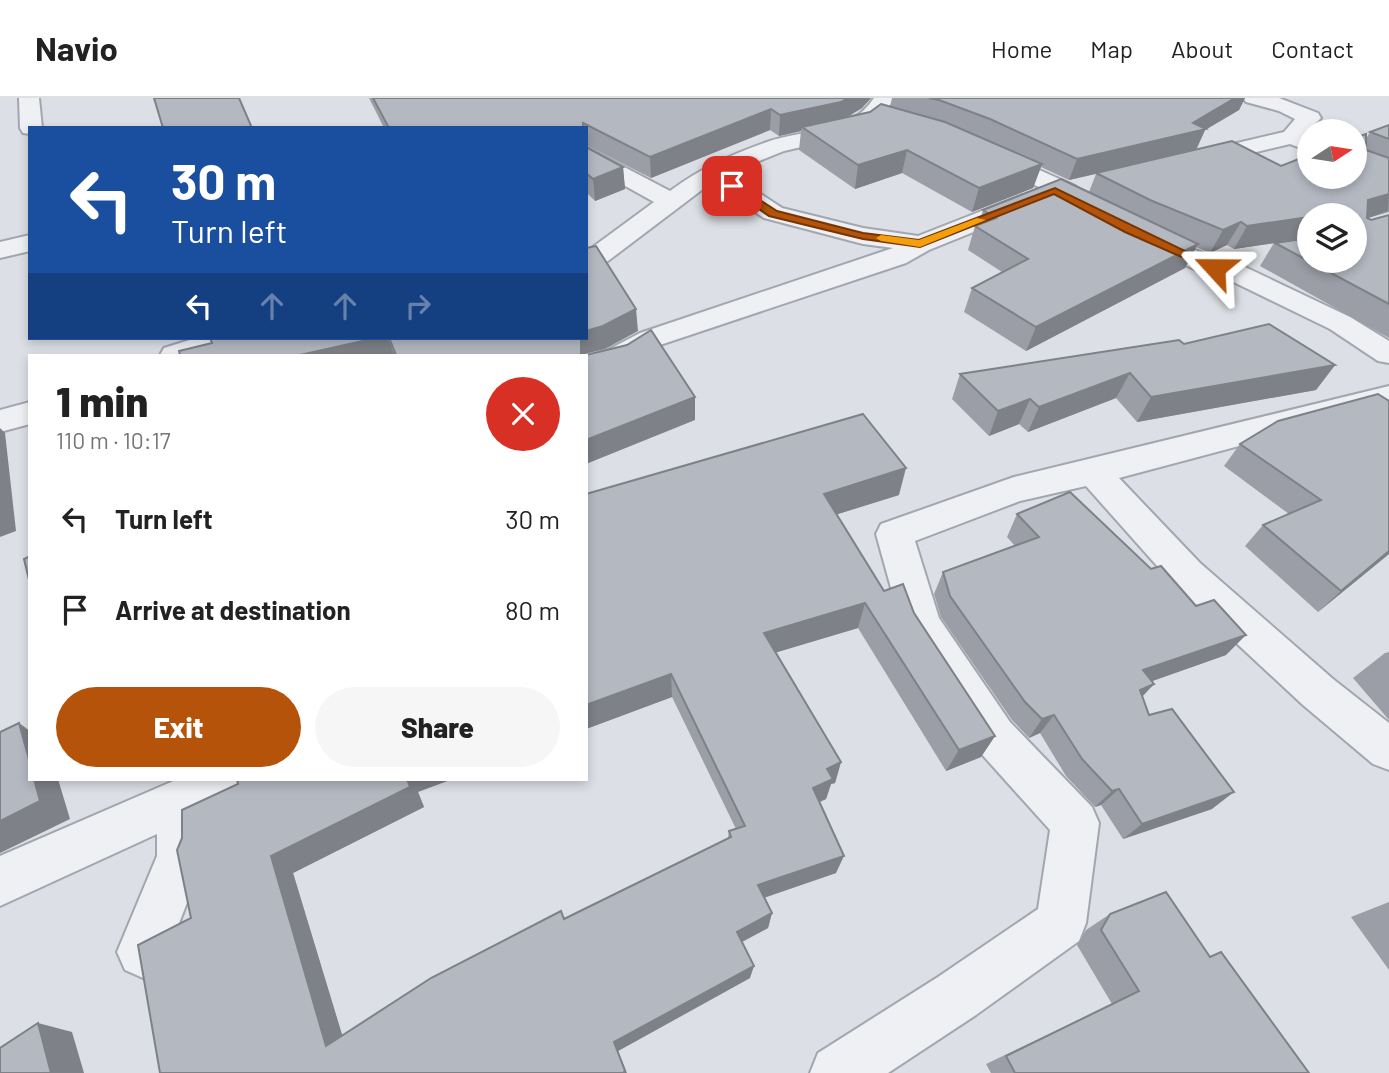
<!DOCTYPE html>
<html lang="en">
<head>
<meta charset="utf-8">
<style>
  :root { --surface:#fff; --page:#f6f6f6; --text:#222; --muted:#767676; --line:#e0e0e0; --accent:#b45309 }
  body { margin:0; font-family:Barlow,sans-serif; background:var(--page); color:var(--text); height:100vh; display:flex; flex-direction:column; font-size:26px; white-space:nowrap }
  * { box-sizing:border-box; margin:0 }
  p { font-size:23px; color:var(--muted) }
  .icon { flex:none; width:38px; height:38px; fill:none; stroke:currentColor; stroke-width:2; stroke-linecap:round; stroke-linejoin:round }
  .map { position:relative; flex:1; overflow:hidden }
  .details { position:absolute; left:28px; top:256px; width:560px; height:427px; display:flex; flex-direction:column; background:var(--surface); border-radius:0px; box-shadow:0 4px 10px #0003 }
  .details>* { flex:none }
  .banner { position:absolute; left:28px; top:28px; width:560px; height:214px; border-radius:0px; box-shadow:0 4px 10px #0003; background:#1a4fa0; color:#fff; overflow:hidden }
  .needle { width:46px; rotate:78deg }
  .controls { position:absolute; left:1297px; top:21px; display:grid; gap:14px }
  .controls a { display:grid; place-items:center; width:70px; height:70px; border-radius:50%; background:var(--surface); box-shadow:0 4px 10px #0003; font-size:35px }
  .pin { position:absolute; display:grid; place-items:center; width:60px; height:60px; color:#fff; margin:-30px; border-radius:14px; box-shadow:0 4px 10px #0006 }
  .me { position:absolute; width:77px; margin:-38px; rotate:294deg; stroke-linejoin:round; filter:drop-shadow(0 0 5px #0008) }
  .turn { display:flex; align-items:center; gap:24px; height:147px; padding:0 28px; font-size:32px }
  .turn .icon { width:91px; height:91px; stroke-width:2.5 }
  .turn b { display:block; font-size:49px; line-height:60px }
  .lanes { display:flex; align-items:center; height:66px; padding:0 28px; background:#0003; justify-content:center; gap:35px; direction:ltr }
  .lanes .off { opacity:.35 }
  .round { display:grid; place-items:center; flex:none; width:74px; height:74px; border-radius:37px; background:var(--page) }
  .summary { display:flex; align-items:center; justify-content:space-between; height:119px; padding:0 28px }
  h1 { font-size:42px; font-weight:800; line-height:52px }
  .button { display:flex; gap:14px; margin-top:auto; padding:14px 28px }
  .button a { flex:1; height:80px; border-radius:42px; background:var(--accent); color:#fff; font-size:28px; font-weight:800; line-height:80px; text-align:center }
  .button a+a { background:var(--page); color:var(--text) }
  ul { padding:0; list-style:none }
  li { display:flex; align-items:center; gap:21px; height:91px; padding:0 28px }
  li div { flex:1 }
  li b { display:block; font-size:26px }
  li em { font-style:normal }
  header { display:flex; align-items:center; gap:42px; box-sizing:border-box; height:98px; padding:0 35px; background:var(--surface); border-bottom:2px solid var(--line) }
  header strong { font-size:33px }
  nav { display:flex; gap:38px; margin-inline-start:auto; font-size:24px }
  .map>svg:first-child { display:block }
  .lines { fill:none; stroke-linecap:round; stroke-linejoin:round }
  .minor-casing { stroke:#a2a6ae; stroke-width:4 }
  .minor { fill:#eff0f4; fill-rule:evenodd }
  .wall { fill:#9b9ea6; fill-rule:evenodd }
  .shaded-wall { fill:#7e8187 }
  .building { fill:#b4b8c1; stroke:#7e8187; stroke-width:2 }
  .route { fill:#b45309; stroke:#753606; stroke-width:2 }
  .slow { fill:#f59e0b }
</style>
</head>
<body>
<header>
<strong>Navio</strong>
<nav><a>Home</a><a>Map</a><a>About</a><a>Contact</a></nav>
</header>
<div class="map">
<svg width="1389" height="975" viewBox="0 0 1389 975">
  <rect width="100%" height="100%" fill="#dcdfe5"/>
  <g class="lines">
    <defs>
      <g id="minor">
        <path d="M19,0H39L42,30H30V36L23,35L20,30Z"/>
        <path d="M874,0H894L880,24L866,34L784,53L729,75L782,110L863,130L918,138L1020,98L1029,96L1038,98L1041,103L1038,108L929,152L906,165L660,247L628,267L586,279V259L606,253L640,235L893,150L863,146L764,120L711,85L604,166L586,171V154L654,104L586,66V49L670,93C703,69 728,58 767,44C806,30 849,38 874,0Z"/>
        <path d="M1243,0H1279L1318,15L1321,20L1305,36L1309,38V53L1290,46L1194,69L1186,67L1182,62L1186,57L1284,34L1295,21L1279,13L1246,4Z"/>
        <path d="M990,50L1075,88L1077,95L1087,103L1084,108L1075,110L1066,108L1045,98L1043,91L982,62L979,57L982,52Z"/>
        <path d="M1144,131L1210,158L1224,159L1350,219L1389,243V265L1378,263L1330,231L1219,177L1205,176L1135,144L1131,139L1135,134Z"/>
        <path d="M30,137V153L0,160V144Z"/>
        <path d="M196,240H240C226,260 182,258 160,257L164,250Z"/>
        <path d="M1389,288V308L1119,380L1200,465L1333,581L1389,625V672L1373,666L1303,607L1174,487L1086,388L1020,403L915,443L939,520L1010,624L1092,709L1099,725L1086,825L1079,843L976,917L888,975H810L818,955L938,879L1038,811L1050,732L978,652L907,538L901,526L876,436L881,426L1014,379Z"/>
        <path d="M30,304V326L0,334V312Z"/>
        <path d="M178,681H251L244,696L204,714L205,758L161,872L143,880L125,872L117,854L157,758V736L0,808V758Z"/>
      </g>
    </defs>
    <!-- minor casing -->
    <use href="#minor" class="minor-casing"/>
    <!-- minor -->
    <use href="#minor" class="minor"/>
  </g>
  <!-- wall -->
  <g class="wall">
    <path d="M369,0H871L862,10L849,18L890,9L892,0H1245L1239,12L1205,32L1196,52L1281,68L1366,41L1370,34L1389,27V114L1368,120L1371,122L1389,117V240L1260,168L1274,145L1234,151L1227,147L1210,155L1196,149L1185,170L1026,253L964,214L972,190L1002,174L968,152L975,128L979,126L983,112L1089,94L1096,76L1069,82L1041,69L1033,90L972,114L902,75L855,91L799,52L801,33L779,38L770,32L651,80L586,47V30H384ZM1309,117H1354L1309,163Z"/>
    <path d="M586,49L623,69L625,91L595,103L586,94Z"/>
    <path d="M1184,246L1335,267L1316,292L1137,324L1116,300L1028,334L1019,326L989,338L952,301L960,276Z"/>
    <path d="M1278,323L1389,456L1318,514L1245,448L1263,427L1289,416L1224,368L1240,346Z"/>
    <path d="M586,396L899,397L837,416L884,493L914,515L995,638L981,659L946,673L858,530L776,554L841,664L835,685L831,686L826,701L820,704L836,775L764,800L772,815L768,830L742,844L750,880L618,953L160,975L191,820L238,686L418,694L424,709L293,775L342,938L561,813L565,821L728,740L729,733L736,731L672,599L586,631Z"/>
    <path d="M1017,416L1226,557L1152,583L1154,586L1142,599L1149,617L1212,711L1123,741L1101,707L1095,709L1066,678L1040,635L1029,640L1012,622L941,519L934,496L943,474L1015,448L1007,439Z"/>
    <path d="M1389,554V622L1353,580L1385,555Z"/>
    <path d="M1389,804V872L1351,819Z"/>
    <path d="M1110,816L1209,859L1309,975H991L986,966L1112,906L1077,847L1086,832Z"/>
  </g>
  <!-- shaded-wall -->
  <g class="shaded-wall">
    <path d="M848,0H871L862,10L839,24L802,29L801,33L779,38L780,17Z"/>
    <path d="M1235,0H1245L1239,12L1205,32L1196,52L1069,82L1077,61L1193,25Z"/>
    <path d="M771,11L770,32L651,80L650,59Z"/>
    <path d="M907,52L902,75L855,91L858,67Z"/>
    <path d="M1042,66L1033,90L972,114L979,90Z"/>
    <path d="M623,69L625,91L595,103L593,81Z"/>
    <path d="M1389,96L1388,113L1354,125L1368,102Z"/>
    <path d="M1309,119V140L1234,151L1247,128Z"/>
    <path d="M1241,124L1227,147L1210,155L1223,132Z"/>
    <path d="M1198,146L1185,170L1026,253L1036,229Z"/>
    <path d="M636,211L638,233L605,251L581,257V240H586V233Z"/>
    <path d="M371,240H388L395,257H300Z"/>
    <path d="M1335,267L1316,292L1137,324L1151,299Z"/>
    <path d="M1130,275L1116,300L1028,334L1039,309Z"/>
    <path d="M695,299V322L586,366V342Z"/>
    <path d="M1030,301L1019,326L989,338L998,313Z"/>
    <path d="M0,330L5,335L16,433L0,439Z"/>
    <path d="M906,370L899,397L819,422L824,396Z"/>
    <path d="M1389,453V456L1318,514L1341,493Z"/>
    <path d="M865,505L858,530L761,559L764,535Z"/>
    <path d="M1246,537L1226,557L1127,592L1143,572Z"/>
    <path d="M671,576L672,599L586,631V607Z"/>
    <path d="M1154,586L1136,605L1140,592Z"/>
    <path d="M1054,617L1040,635L1029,640L1042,621Z"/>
    <path d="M19,625L30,633V665Z"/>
    <path d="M995,638L981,659L946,673L959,652Z"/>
    <path d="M841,664L835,685L831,686L826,701L808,709L813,690L827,671Z"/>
    <path d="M34,681H58L70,721L0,755V723Z"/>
    <path d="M407,681H453L418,694L424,709L293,775L348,956L326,948L271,758Z"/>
    <path d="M1119,691L1101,707L1095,709L1112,693Z"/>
    <path d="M1234,694L1212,711L1123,741L1142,726Z"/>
    <path d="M844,758L836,775L754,803L758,787Z"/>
    <path d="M772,815L768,830L734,848L737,834Z"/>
    <path d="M754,868L750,880L618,953L627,975H623L614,944Z"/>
    <path d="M38,925L72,934L84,975H51Z"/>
  </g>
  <!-- building -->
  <g class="building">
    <path d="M154,0H239L252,30H163Z"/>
    <path d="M373,0H848L841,4L780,17L771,11L650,59L583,25V30H389Z"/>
    <path d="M929,0H1235L1193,25L1206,31L1077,61L990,21L939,2Z"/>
    <path d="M881,6L945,24L1042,66L979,90L907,52L858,67L802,29L870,14Z"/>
    <path d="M1389,27V41L1370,34Z"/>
    <path d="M1366,36V52L1389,60V96L1368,102L1367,120L1371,122L1389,117V206L1275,145L1309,140V163H1354V117H1309V119L1247,128L1241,124L1223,132L1150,102L1096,75L1232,43L1281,68L1309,57V79H1354V40Z"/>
    <path d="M586,49L623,69L593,81L586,75Z"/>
    <path d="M1061,81L1198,146L1036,229L972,190L1028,161L975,128L996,120L983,112Z"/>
    <path d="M596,148L636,211L603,228L586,233V150Z"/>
    <path d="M1269,226L1335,267L1151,299L1130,275L1039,309L1030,301L998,313L960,276L1179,242L1184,246Z"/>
    <path d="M651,232L695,299L586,342V257L627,247Z"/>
    <path d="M210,240H376L300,257H180L179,253L212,245Z"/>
    <path d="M389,240H581V257H396Z"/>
    <path d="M1378,296L1389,303V453L1341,493L1263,427L1321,402L1240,346L1278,323Z"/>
    <path d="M863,316L906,370L824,396L884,493L903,486L914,515L995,638L959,652L865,505L764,535L841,664L827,671L833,681L813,690L844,758L758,787L772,815L737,834L754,868L614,944L625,973L623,975H160L138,847L191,820L177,752L182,740V712L238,686L237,681H407L410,689L271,758L326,948L431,880L561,813L564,821L731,739L729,733L745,728L671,576L586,607V396Z"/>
    <path d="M1070,394L1151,471L1161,468L1196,508L1214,502L1246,537L1143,572L1154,586L1140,592L1149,617L1172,611L1234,694L1142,726L1119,691L1112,693L1082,661L1054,617L1042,621L1025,604L950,498L943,474L1039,439L1017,416Z"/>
    <path d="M30,458V486L24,461Z"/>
    <path d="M19,625L30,665V681H34L40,703L0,723V634Z"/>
    <path d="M1166,794L1210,859L1221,854L1309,975H1015L1006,958L1139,893L1101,832L1110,816Z"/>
    <path d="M38,925L51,975H0V950Z"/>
  </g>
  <!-- route -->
  <path class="route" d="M728,86H735L777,113L863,135L919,142L1055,90L1220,170L1211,172L1125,134L1054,96L920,149L863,141L769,118L728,90Z"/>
  <!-- slow -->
  <path class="slow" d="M977,120L986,122L920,149L881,143L876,140L881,137L919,142Z"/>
</svg>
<div class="controls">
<a><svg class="needle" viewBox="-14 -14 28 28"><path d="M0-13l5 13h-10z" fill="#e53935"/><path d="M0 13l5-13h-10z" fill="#767676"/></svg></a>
<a><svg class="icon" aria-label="layers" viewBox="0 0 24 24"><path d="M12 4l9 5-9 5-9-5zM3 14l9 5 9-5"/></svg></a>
</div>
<div class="pin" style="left:732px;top:88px;background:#d93025"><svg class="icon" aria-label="arrive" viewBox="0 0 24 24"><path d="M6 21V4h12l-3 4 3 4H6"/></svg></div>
<svg class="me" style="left:1215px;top:170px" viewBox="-20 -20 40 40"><path d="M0-17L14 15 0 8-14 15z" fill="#b45309" stroke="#fff" stroke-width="4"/></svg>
<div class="banner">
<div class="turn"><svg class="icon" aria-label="left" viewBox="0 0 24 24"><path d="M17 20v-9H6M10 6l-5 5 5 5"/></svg><div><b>30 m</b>Turn left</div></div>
<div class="lanes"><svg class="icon" aria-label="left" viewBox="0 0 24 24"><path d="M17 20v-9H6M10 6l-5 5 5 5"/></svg><svg class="icon off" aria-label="ahead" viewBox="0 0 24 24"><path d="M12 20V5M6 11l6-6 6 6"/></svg><svg class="icon off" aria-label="ahead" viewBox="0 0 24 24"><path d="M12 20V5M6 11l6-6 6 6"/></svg><svg class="icon off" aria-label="right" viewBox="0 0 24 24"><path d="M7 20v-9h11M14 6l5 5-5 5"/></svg></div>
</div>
<section class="details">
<div class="summary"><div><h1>1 min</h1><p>110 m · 10:17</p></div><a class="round" style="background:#d93025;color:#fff"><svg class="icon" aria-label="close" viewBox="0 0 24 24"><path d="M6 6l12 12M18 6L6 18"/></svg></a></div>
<ul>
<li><svg class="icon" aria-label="left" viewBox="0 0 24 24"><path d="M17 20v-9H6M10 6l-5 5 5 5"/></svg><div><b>Turn left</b></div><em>30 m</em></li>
<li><svg class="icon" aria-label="arrive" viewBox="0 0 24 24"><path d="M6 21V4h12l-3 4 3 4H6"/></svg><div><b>Arrive at destination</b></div><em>80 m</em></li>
</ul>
<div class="button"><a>Exit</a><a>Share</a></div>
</section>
</div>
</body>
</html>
